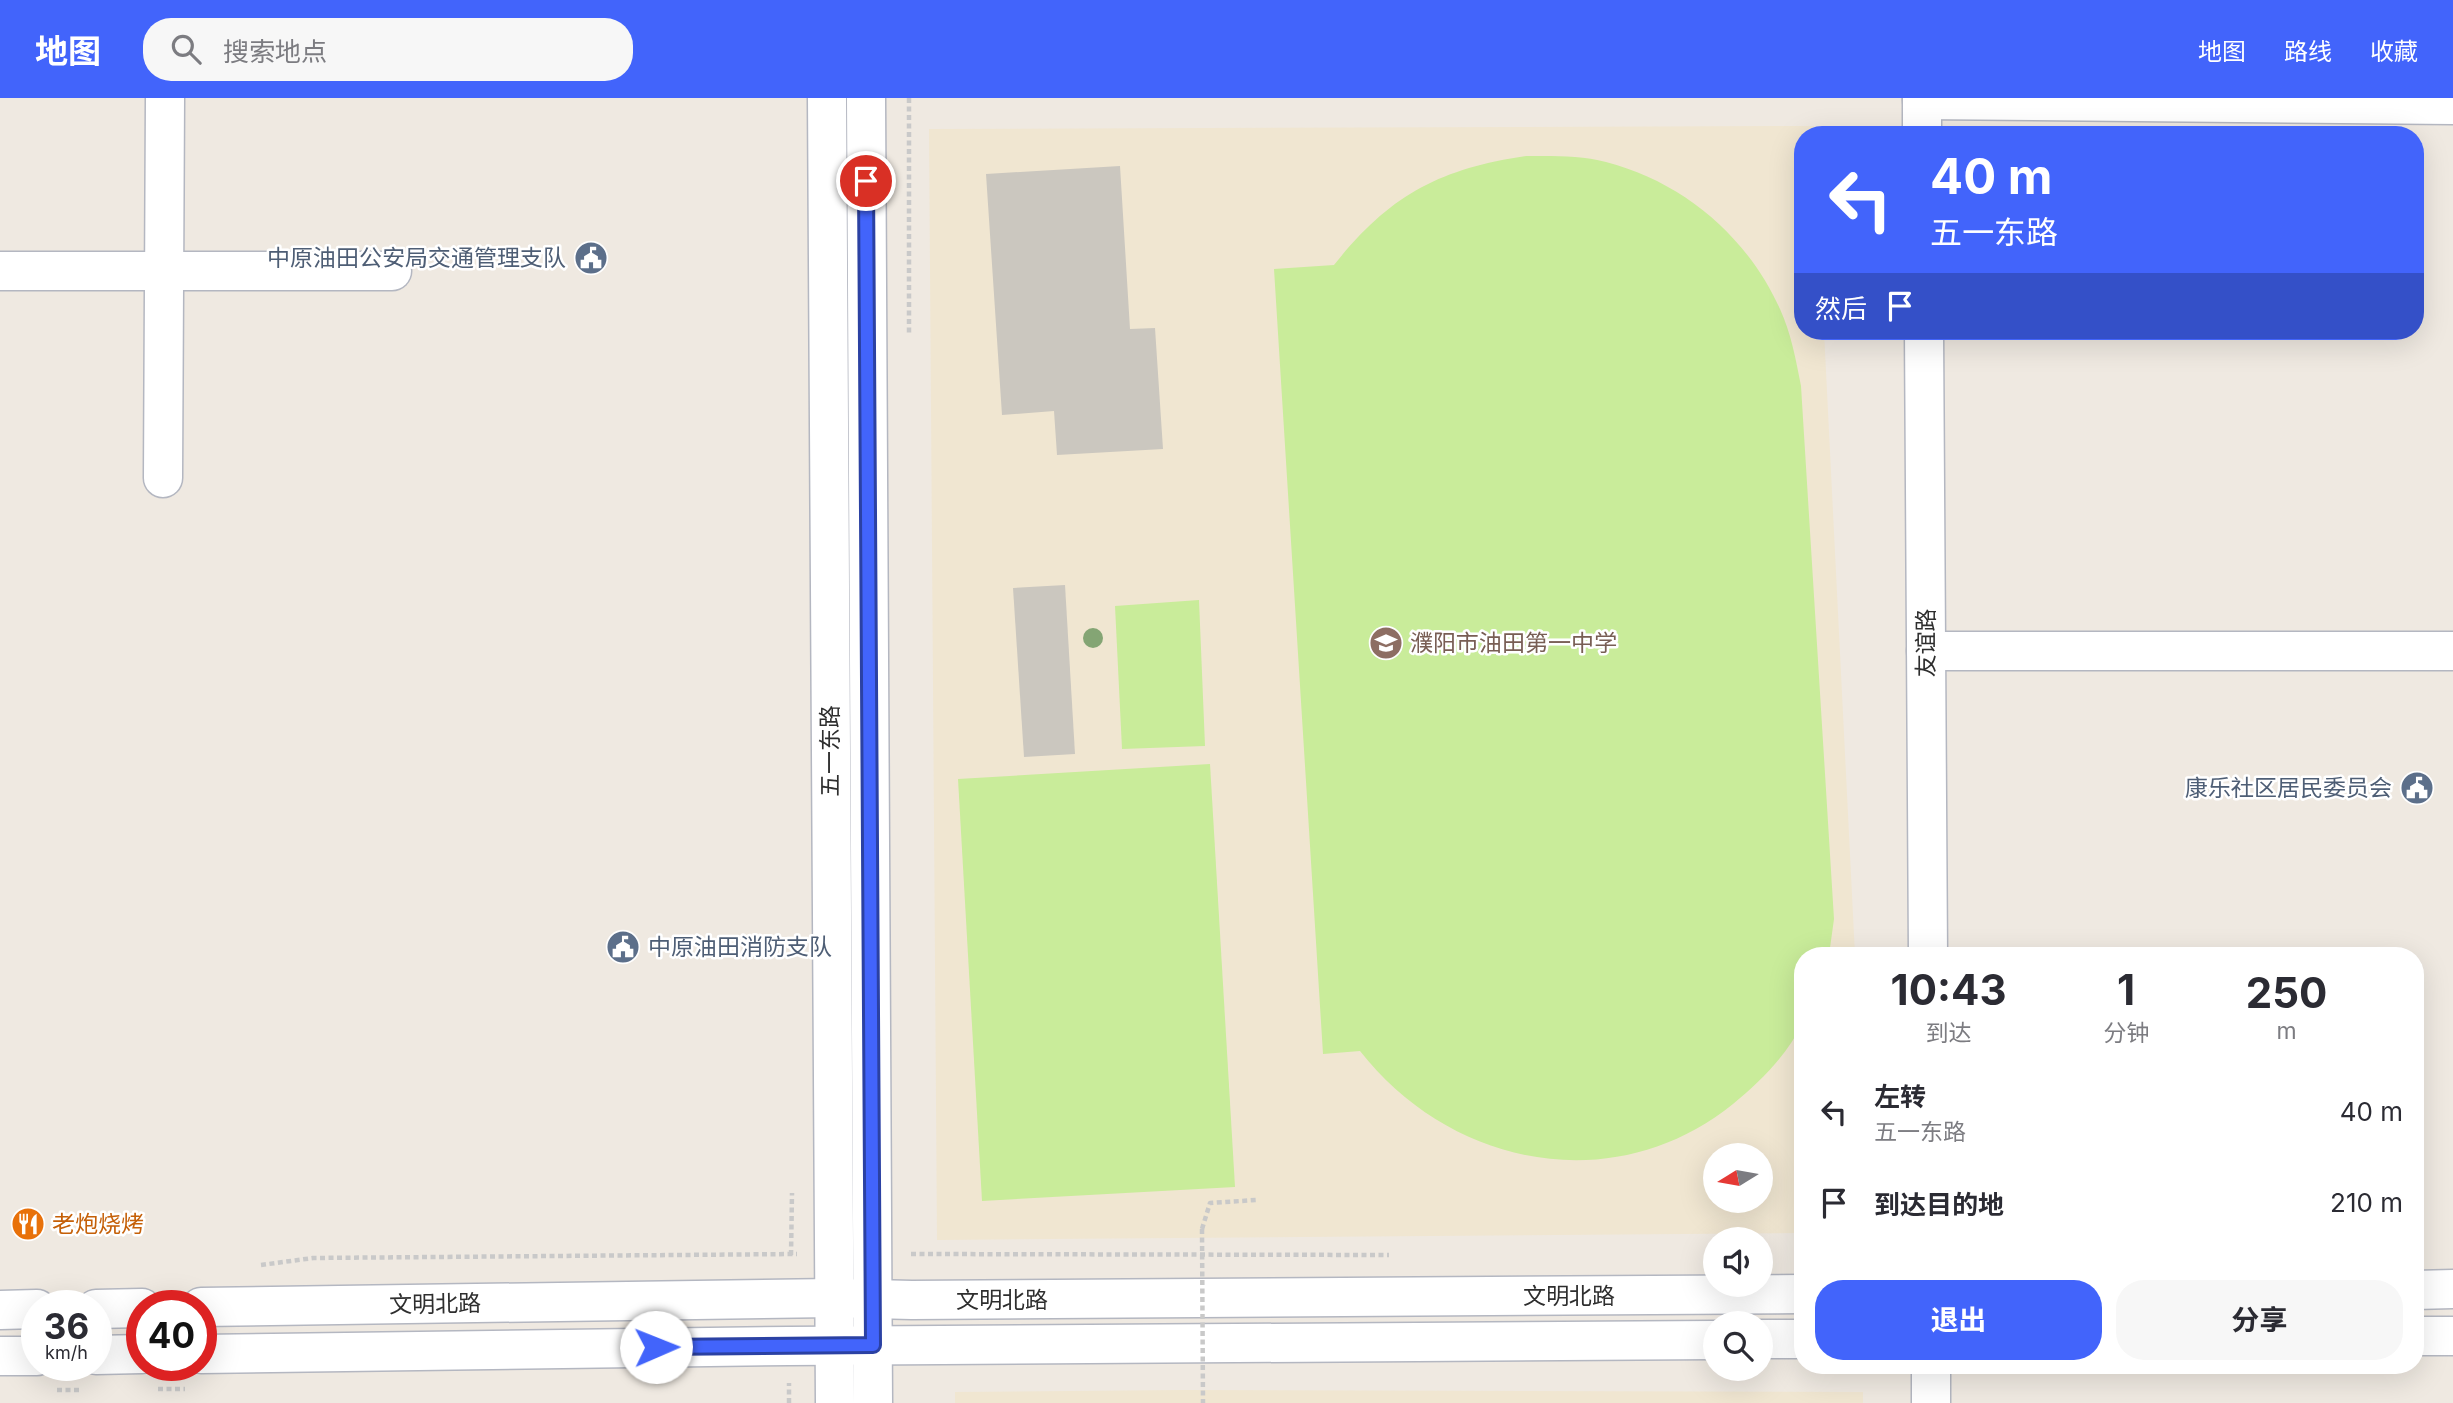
<!DOCTYPE html>
<html lang="zh">
<head>
<meta charset="utf-8">
<style>
  :root { --surface:#fff; --page:#f7f7f7; --text:#2b2b33; --muted:#7c7c81; --accent:#4264fb }
  body { margin:0; font-family:Inter,"Noto Sans SC",sans-serif; background:var(--page); color:var(--text); height:100vh; display:flex; flex-direction:column; font-size:26px; white-space:nowrap }
  * { box-sizing:border-box; margin:0 }
  p { font-size:23px; color:var(--muted) }
  .icon { flex:none; width:38px; height:38px; fill:none; stroke:currentColor; stroke-width:2; stroke-linecap:round; stroke-linejoin:round }
  .map { position:relative; flex:1; overflow:hidden }
  .drawer { position:absolute; left:1794px; top:849px; width:630px; height:427px; display:flex; flex-direction:column; background:var(--surface); border-radius:28px; box-shadow:0 7px 28px #0002 }
  .drawer>* { flex:none }
  .guide { position:absolute; left:1794px; top:28px; width:630px; height:214px; border-radius:28px; box-shadow:0 7px 28px #0002; background:#4264fb; color:#fff; overflow:hidden }
  .needle { width:46px; rotate:259deg }
  .fabs { position:absolute; left:1703px; top:1045px; display:grid; gap:14px }
  .fabs a { display:grid; place-items:center; width:70px; height:70px; border-radius:50%; background:var(--surface); box-shadow:0 7px 28px #0002; font-size:35px }
  .speed { position:absolute; left:21px; top:1192px; display:flex; gap:14px; font-size:35px; font-weight:700; text-align:center }
  .speed>* { display:grid; place-content:center; width:91px; height:91px; border-radius:50%; background:var(--surface); box-shadow:0 7px 28px #0002; line-height:1 }
  .speed small { font-size:18px; font-weight:400 }
  .speed .limit { border:10px solid #d22; background:#fff; color:#111 }
  .pin { position:absolute; display:grid; place-items:center; width:60px; height:60px; color:#fff; margin:-30px; border:4px solid #fff; border-radius:50%; box-shadow:0 2px 7px #0007 }
  .me { position:absolute; width:77px; margin:-38px; rotate:89deg; stroke-linejoin:round; filter:drop-shadow(0 0 5px #0008) }
  .turn { display:flex; align-items:center; gap:24px; height:147px; padding:0 21px; font-size:32px }
  .turn .icon { width:91px; height:91px; stroke-width:2.5 }
  .turn b { display:block; font-size:49px; line-height:60px }
  .then { display:flex; align-items:center; height:66px; padding:0 21px; background:#0003; gap:14px; font-size:26px }
  .eta { display:flex; justify-content:space-evenly; align-items:center; height:119px; text-align:center }
  .eta b { font-size:42px; font-weight:700; line-height:49px }
  .primary-button { display:flex; gap:14px; margin-top:auto; padding:14px 21px }
  .primary-button a { flex:1; height:80px; border-radius:28px; background:var(--accent); color:#fff; font-size:28px; font-weight:700; line-height:80px; text-align:center }
  .primary-button a+a { background:var(--page); color:var(--text) }
  ul { padding:0; list-style:none }
  li { display:flex; align-items:center; gap:21px; height:91px; padding:0 21px }
  li div { flex:1 }
  li b { display:block; font-size:26px }
  li em { font-style:normal }
  header { display:flex; align-items:center; gap:42px; box-sizing:border-box; height:98px; padding:0 35px; background:var(--accent); color:#fff }
  header strong { font-size:33px }
  nav { display:flex; gap:38px; margin-inline-start:auto; font-size:24px }
  .search { width:490px; height:63px; background:var(--page); display:flex; align-items:center; gap:18px; box-sizing:border-box; padding:0 24px; border-radius:28px; color:var(--muted); font-size:26px }
  .map>svg:first-child { display:block }
  .education { fill:#f0e6d1; fill-rule:evenodd }
  .pitch { fill:#c9ec9a }
  .building { fill:#cbc7bf }
  .lines { fill:none; stroke-linecap:round; stroke-linejoin:round }
  .minor-casing { stroke:#b4b7c1; stroke-width:41 }
  .path { stroke:#c9c9c9; stroke-width:4.5; stroke-dasharray:5 3.5; stroke-linecap:butt }
  .minor { stroke:#fff; stroke-width:38 }
  .path-bridge { stroke:#c9c9c9; stroke-width:4.5; stroke-dasharray:5 3.5; stroke-linecap:butt }
  .tree { fill:#84a574 }
  .route-casing { stroke:#2b41a3; stroke-width:18 }
  .route { stroke:#4264fb; stroke-width:12 }
  .labels { text-anchor:middle; dominant-baseline:central; stroke-width:5; stroke-linejoin:round; paint-order:stroke }
  .service-label { font-size:23px; fill:#4e5e75; stroke:#fff; text-anchor:end }
  .education-label { font-size:23px; fill:#785e54; stroke:#fff; text-anchor:start }
  .street-label { font-size:23px; fill:#2e2e2e; stroke:#fff }
  .food-label { font-size:23px; fill:#c56008; stroke:#fff; text-anchor:start }
</style>
</head>
<body>
<header>
<strong>地图</strong>
<div class="search"><svg class="icon" aria-label="search" viewBox="0 0 24 24"><circle cx="10" cy="10" r="6"/><path d="M15 15l6 6"/></svg>搜索地点</div>
<nav><a>地图</a><a>路线</a><a>收藏</a></nav>
</header>
<div class="map">
<svg width="2453" height="1305" viewBox="0 0 2453 1305">
  <rect width="100%" height="100%" fill="#efe9e1"/>
  <!-- education -->
  <g class="education">
    <path d="M1814,28L1815,37H1802V233H1824L1855,857L1802,858V1135L937,1142L929,31ZM1715,1057H1760V1102H1715Z"/>
    <path d="M1183,1292L1863,1294V1305H955V1294Z"/>
  </g>
  <!-- pitch -->
  <g class="pitch">
    <path d="M1526,58C1552,58 1580,57 1606,64C1683,84 1747,138 1780,211C1791,235 1796,262 1801,288L1834,821L1829,857L1802,858V926C1787,957 1760,984 1733,1006C1614,1102 1451,1069 1360,953L1323,956L1274,171L1334,167C1389,98 1438,71 1526,58Z"/>
    <path d="M1199,502L1205,648L1122,651L1115,508Z"/>
    <path d="M1210,666L1235,1089L982,1103L958,681Z"/>
  </g>
  <!-- building -->
  <g class="building">
    <path d="M1120,68L1130,231L1155,230L1163,351L1057,357L1054,313L1002,317L986,76Z"/>
    <path d="M1065,487L1075,656L1024,659L1013,490Z"/>
  </g>
  <g class="lines">
    <defs>
      <g id="minor">
        <path d="M827,0L835,1305"/>
        <path d="M866,0L873,1305"/>
        <path d="M1922,0V37"/>
        <path d="M1922,2L2453,7"/>
        <path d="M0,173H392"/>
        <path d="M1924,233L1928,858"/>
        <path d="M163,380L165,0"/>
        <path d="M1926,553H2453"/>
        <path d="M2415,1192L2453,1191"/>
        <path d="M201,1209L833,1200L912,1202L1802,1196"/>
        <path d="M96,1211L142,1210"/>
        <path d="M0,1212L37,1211"/>
        <path d="M2415,1238H2453"/>
        <path d="M1760,1241H1802"/>
        <path d="M201,1256L789,1248L1715,1242"/>
        <path d="M96,1257L142,1256"/>
        <path d="M0,1258H37"/>
        <path d="M1931,1267V1305"/>
      </g>
    </defs>
    <!-- minor casing -->
    <use href="#minor" class="minor-casing"/>
    <!-- path -->
    <g class="path">
      <path d="M909,0V237"/>
      <path d="M1202,1131L1210,1105L1256,1102"/>
      <path d="M911,1156L1389,1157"/>
      <path d="M791,1157L792,1095"/>
      <path d="M261,1167L313,1160L797,1156"/>
      <path d="M158,1291H185"/>
      <path d="M57,1292H80"/>
      <path d="M789,1305V1285"/>
    </g>
    <!-- minor -->
    <use href="#minor" class="minor"/>
    <!-- path-bridge -->
    <path class="path-bridge" d="M1202,1131L1203,1305"/>
  </g>
  <!-- trees -->
  <circle class="tree" cx="1093" cy="540" r="10"/>
  <g class="lines">
    <defs>
      <path id="route" d="M656,1249L873,1247L866,83"/>
    </defs>
    <!-- route casing -->
    <use href="#route" class="route-casing"/>
    <!-- route -->
    <use href="#route" class="route"/>
  </g>
  <!-- icons -->
  <defs>
    <symbol id="civic-disc" viewBox="-11 -11 22 22"><circle r="9.5" fill="#5c6f8a" stroke="#fff"/><path d="M-.6-6.5H3V-4.5H.6V-3L4-1V1h2V6H-6V1h2V-1L-.6-3ZM-1.2 2.5V6h2.4V2.5Z" fill="#fff"/></symbol>
    <symbol id="school-disc" viewBox="-11 -11 22 22"><circle r="9.5" fill="#8d6e63" stroke="#fff"/><path d="M0-5L7-2L0 1L-7-2ZM-4 1L0 2.5L4 1V4Q0 6-4 4Z" fill="#fff"/></symbol>
    <symbol id="restaurant-disc" viewBox="-11 -11 22 22"><circle r="9.5" fill="#e8710a" stroke="#fff"/><path d="M-5-6h1v4h1v-4h1v4h1v-4h1v5L-1.5 .5V6h-2V.5L-5-1ZM5-6V6H3V1.5H1.5Q1.5-4 5-6Z" fill="#fff"/></symbol>
  </defs>
  <g fill-rule="evenodd">
    <use href="#civic-disc" x="572" y="141" width="38" height="38"/>
    <use href="#school-disc" x="1367" y="526" width="38" height="38"/>
    <use href="#civic-disc" x="2398" y="671" width="38" height="38"/>
    <use href="#civic-disc" x="604" y="830" width="38" height="38"/>
    <use href="#restaurant-disc" x="9" y="1107" width="38" height="38"/>
  </g>
  <g class="labels">
    <!-- service labels -->
    <g class="service-label">
      <text x="566" y="160">中原油田公安局交通管理支队</text>
      <text x="2392" y="690">康乐社区居民委员会</text>
      <text x="648" y="849" text-anchor="start">中原油田消防支队</text>
    </g>
    <!-- education labels -->
    <g class="education-label">
      <text x="1410" y="545">濮阳市油田第一中学</text>
    </g>
    <!-- street labels -->
    <g class="street-label">
      <text transform="translate(1926 545) rotate(-90)">友谊路</text>
      <text transform="translate(830 653) rotate(-90)">五一东路</text>
      <text x="1569" y="1198">文明北路</text>
      <text x="1002" y="1202">文明北路</text>
      <text transform="translate(435 1206) rotate(-1)">文明北路</text>
    </g>
    <!-- food labels -->
    <g class="food-label">
      <text x="52" y="1126">老炮烧烤</text>
    </g>
  </g>
</svg>
<div class="fabs">
<a><svg class="needle" viewBox="-14 -14 28 28"><path d="M0-13l5 13h-10z" fill="#e53935"/><path d="M0 13l5-13h-10z" fill="#7c7c81"/></svg></a>
<a><svg class="icon" aria-label="sound" viewBox="0 0 24 24"><path d="M4 9h4l5-4v14l-5-4H4zM17 9q2 3 0 6"/></svg></a>
<a><svg class="icon" aria-label="search" viewBox="0 0 24 24"><circle cx="10" cy="10" r="6"/><path d="M15 15l6 6"/></svg></a>
</div>
<div class="speed"><div>36<small>km/h</small></div><div class="limit">40</div></div>
<div class="pin" style="left:866px;top:83px;background:#d93025"><svg class="icon" aria-label="arrive" viewBox="0 0 24 24"><path d="M6 21V4h12l-3 4 3 4H6"/></svg></div>
<svg class="me" style="left:656px;top:1249px" viewBox="-20 -20 40 40"><circle r="19" fill="#fff"/><path d="M0-13L10 11 0 6-10 11z" fill="#4264fb"/></svg>
<div class="guide">
<div class="turn"><svg class="icon" aria-label="left" viewBox="0 0 24 24"><path d="M17 20v-9H6M10 6l-5 5 5 5"/></svg><div><b>40 m</b>五一东路</div></div>
<div class="then">然后<svg class="icon" aria-label="arrive" viewBox="0 0 24 24"><path d="M6 21V4h12l-3 4 3 4H6"/></svg></div>
</div>
<section class="drawer">
<div class="eta">
<div><b>10:43</b><p>到达</p></div>
<div><b>1</b><p>分钟</p></div>
<div><b>250</b><p>m</p></div>
</div>
<ul>
<li><svg class="icon" aria-label="left" viewBox="0 0 24 24"><path d="M17 20v-9H6M10 6l-5 5 5 5"/></svg><div><b>左转</b><p>五一东路</p></div><em>40 m</em></li>
<li><svg class="icon" aria-label="arrive" viewBox="0 0 24 24"><path d="M6 21V4h12l-3 4 3 4H6"/></svg><div><b>到达目的地</b></div><em>210 m</em></li>
</ul>
<div class="primary-button"><a>退出</a><a>分享</a></div>
</section>
</div>
</body>
</html>
